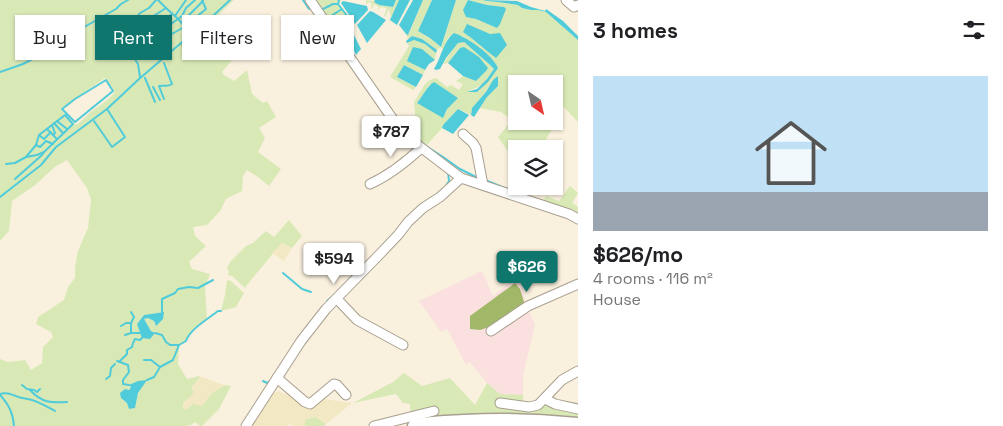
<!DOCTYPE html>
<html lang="en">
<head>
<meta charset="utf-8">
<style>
	:root { --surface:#fff; --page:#f2f2f2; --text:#202124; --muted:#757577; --line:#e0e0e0; --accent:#0f766e }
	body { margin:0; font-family:"Space Grotesk",sans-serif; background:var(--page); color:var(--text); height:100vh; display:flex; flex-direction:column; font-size:19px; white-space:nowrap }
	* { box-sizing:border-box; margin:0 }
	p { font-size:16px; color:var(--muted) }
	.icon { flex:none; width:28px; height:28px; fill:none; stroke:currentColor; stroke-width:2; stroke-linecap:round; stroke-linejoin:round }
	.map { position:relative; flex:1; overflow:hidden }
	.drawer { display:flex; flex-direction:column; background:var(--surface); width:425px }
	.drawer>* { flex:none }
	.banner { position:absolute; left:15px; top:15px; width:475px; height:45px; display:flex; gap:10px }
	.needle { width:32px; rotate:146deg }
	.controls { position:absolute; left:508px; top:75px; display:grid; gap:10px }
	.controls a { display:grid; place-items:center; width:55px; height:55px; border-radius:0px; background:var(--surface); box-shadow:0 1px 4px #0004; font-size:25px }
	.price { position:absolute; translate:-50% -42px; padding:0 11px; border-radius:5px; background:#fff; color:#222; font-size:16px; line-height:32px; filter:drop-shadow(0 1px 2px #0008) }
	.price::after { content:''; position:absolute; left:50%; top:30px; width:15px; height:11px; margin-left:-8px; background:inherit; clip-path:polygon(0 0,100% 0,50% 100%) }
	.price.on { background:var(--accent); color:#fff }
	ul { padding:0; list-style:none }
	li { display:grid; align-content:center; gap:10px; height:265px; padding:0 15px }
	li+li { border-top:1px solid var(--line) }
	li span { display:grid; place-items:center; height:155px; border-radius:0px; color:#555 }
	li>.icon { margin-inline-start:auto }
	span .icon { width:90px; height:90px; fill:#fffc; stroke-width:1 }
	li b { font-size:21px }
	h2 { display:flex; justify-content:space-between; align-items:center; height:60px; padding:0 15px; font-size:21px }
	.tag { padding:0 18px; border-radius:0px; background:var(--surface); box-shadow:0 1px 4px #0004; font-size:18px; line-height:45px }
	.tag.on { background:var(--accent); color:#fff }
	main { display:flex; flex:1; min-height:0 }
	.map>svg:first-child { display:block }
	.commercial { fill:#fbe0e0 }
	.green { fill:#d8e9b6; fill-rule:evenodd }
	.forest { fill:#a0b868 }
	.sand { fill:#f2e8c3 }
	.water { fill:#50cbd9 }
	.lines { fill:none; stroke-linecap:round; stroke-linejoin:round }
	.stream { stroke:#50cbd9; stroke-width:2 }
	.minor-casing { stroke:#a89f8e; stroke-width:11 }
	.highway-casing { stroke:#a89f8e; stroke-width:15 }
	.minor { stroke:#fff; stroke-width:9 }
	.highway { stroke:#fff; stroke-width:12 }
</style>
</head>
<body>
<main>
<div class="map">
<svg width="578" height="426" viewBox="0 0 578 426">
	<rect width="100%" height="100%" fill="#faf0de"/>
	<path class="commercial" d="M482,271L493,296L515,279L523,288L525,305L535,324L523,376V395L500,394L487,383L470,362L466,365L447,329L441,332L419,301Z"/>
	<g class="green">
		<path d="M0,0H234L219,14L222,19L205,26L184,54L214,55L231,58L232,60L222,72L224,75L234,81L247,70L252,94L263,103L267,101L276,117L259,128L265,138L258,152L281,169L269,186L258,177L247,170L243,176L242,191L226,199L220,211L207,225L193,227L195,236L206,246L189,262L192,269L210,274L205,287L207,319L196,327L186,341L179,345L178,364L187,379L199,376V379L192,387L194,394L183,403L186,410L193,403L202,406L211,394L224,385L231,386L219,409L202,426H200L195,422L191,425L186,426H0V359L8,362L25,360L31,370L42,363L43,347L53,337L51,332L36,324L38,317L64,300L68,287L75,278V267L78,251L88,228L91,200L87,188L67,160L56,166L34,186L12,201L9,231L0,241ZM105,78L115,92C109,100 100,105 92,111C86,116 82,121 76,125L60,109ZM163,312L155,325L154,321L148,318L144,319L151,331L137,324L144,315ZM146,380L138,393L135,408L129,409L127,403L121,398L131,387Z"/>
		<path d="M314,0H341L338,4L348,20L337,31Z"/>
		<path d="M366,0L373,1L375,0L374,2L379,5L393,7L396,0H399L390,20L389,19L391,18L389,9L385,17L384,16L387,8L381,7L377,11L379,7L374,4L372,9L371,8L372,3L368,2L366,5Z"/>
		<path d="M423,0H432L418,31L430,38L441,47L456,0H483L486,1L498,2L518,5L522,8L531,10H538L546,12L578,40V122L563,106L557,116L558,118L556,122L558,124C549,131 546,139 542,149H516V163L498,137L512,120L501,112L480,108L487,97L498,86L497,77L493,80L486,92L472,108L471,115L458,109L443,125L442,128L425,147L409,133L416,124L414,102L425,84L430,80L436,78L447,87L451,85L459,90L463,84L456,81L463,76L476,81L460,48L448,63L443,64L458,42H464L489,64L494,69C487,79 482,88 469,90L478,92L498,68L464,37L449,36L443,50L441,47L437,50L422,39L412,36L408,39L406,34H409ZM468,0L487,5L504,7L497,28L476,19L466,17ZM463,32L490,34L484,49L475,40ZM516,84H554V121H516ZM429,85L447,109L446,113L417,103L425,92Z"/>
		<path d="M414,40L425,44L436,53L435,60L423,51L408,61L425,70L423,75L404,65L397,77L416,87L413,90L390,77L409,46L407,43Z"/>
		<path d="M570,186L578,193L572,203L578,207V214L543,201L546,196L559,201Z"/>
		<path d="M289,220L302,236L292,248L282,243C276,249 271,256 266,262C259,271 251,279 245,288L232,276L228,275L229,272L227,268L230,262L246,246L253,243L266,231L274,237Z"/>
		<path d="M227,280L231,281L244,293L236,307L221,311L225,295Z"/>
		<path d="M404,373L422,386L450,378L475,405L487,383L500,394L523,395L524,412L542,404L551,394L556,401L578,403V419L523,413L432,418L411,422L410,404L403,403L396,394L353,403L393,382Z"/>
		<path d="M316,417L326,424L324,426H305V419Z"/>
	</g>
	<g class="forest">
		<path d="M222,19L232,29L228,44L236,54L231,58L214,55L184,54L181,44L205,26Z"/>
		<path d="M515,283L520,289L525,305L486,328L480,330L470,329V316Z"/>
	</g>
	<g class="sand">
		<path d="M282,243L292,248L284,261L272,253Z"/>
		<path d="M199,376L224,385L211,394L202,406L193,404L186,410L183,408V403L193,394L192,387L199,379Z"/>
		<path d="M278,391L282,393L352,403L326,424L316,417L305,419V426H293L290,424L286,426H252L273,394Z"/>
	</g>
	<g class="water">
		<path d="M375,0H396L393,7L379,5L374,2Z"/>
		<path d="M399,0H410L397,25L390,20Z"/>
		<path d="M413,0H423L408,35L406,34L399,25Z"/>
		<path d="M432,0H456L441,47L430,38L418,31Z"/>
		<path d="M468,0L487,5L504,7L506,9L500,24L497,28L476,19L466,17L463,10Z"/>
		<path d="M483,0L517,1L531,7L545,11L546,9L563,21L578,36V40L546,12L538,10H531L522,8L518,5L498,2L486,1Z"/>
		<path d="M343,1L367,6L368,10L355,24L341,3Z"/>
		<path d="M370,11L373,12L386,20L367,43L357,25Z"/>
		<path d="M467,24L490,34L500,33L507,45L496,58C485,50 475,40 463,32Z"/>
		<path d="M353,33L361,49L356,55L347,37Z"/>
		<path d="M454,33C468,38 492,54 498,68L488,82L477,92H467L477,89L487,79L494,69L489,64L464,42L458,43L446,58L440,69L436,70L434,69C441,58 444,40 454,33Z"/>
		<path d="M412,36L422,39L437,50L436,53L425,44L414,40L407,43L406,41Z"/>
		<path d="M413,47L422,49L435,60L429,64L425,70L407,61Z"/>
		<path d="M464,47L479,57L488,68L486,71L476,81L463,76L448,63L460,48Z"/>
		<path d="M404,65L423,75L416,87L397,77Z"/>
		<path d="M498,76V86L487,97L474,117L471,115L472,108L486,92L493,80Z"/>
		<path d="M434,82L458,98L447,109L443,118L417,103C423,96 427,86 434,82Z"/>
		<path d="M458,109L469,115L453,134L442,128L443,125Z"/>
		<path d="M164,312L163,319L156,326L154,321L148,318L144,319L151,331L155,333L150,339L142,338L137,324L144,315Z"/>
		<path d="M147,380L138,393L135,408L129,409L127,403L121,398L120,393L125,389L129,390L131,387L129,385L138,381Z"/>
	</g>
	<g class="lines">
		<g class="stream">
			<path d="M158,0L166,8"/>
			<path d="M303,0L309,9"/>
			<path d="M339,0L338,4L351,21"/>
			<path d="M323,9L333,4H337"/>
			<path d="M175,16L186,0"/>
			<path d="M331,16L342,9"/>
			<path d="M315,17L326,32"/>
			<path d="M182,22L203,1"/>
			<path d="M135,39L152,17L166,8C172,14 181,20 184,27"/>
			<path d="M146,45L155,30L157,24L172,14"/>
			<path d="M152,47L156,35L182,16L186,8L195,0"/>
			<path d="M146,58L152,51L165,38L184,27L206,9L202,0"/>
			<path d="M0,72L23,64L65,42L79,30L116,9L121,4L128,0"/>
			<path d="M140,77L138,64L132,55L128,47L135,36L133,33V22L140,13L149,8L156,0"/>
			<path d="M145,78L155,102"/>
			<path d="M106,80L113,91L75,122L62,109L75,99Z"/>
			<path d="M153,87L160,100"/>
			<path d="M164,99L159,86C164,85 168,87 172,84L164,63"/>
			<path d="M57,121L67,129"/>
			<path d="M94,121L112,147L125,137L107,109"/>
			<path d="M54,123L63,133"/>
			<path d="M52,125L55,133L53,135"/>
			<path d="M47,129L57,139"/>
			<path d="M415,130L416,137L422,143"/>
			<path d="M410,134L414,137"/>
			<path d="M39,135L44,139L51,132"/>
			<path d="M404,140L415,150"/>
			<path d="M36,145L40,147L46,141L53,144"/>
			<path d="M426,146L443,157L460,169L478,178"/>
			<path d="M6,164L15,163L26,157L37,155L44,152"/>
			<path d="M15,179L42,155L44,152L73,124L65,115L39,135L36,145L26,157"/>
			<path d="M485,180L515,192"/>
			<path d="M446,186L449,181L448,172"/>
			<path d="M0,197L41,165L56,147L107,109L139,79L215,14L230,0"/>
			<path d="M283,273L302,289L311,292"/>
			<path d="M327,301L332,297"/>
			<path d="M162,312V299L175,293L178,289L189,287L198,288L213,280"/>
			<path d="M121,326L126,323H131"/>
			<path d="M131,333V323L134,317L131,312"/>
			<path d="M155,333L162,335L166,342L170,345H179L186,341C190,329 208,319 218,311H221"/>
			<path d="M125,335L131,333H140"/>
			<path d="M144,360H151L160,367"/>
			<path d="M117,361L128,365L129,372L123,380V384L129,385"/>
			<path d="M119,362L127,354V350L132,347L133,343L135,339L140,340L142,338"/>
			<path d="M106,379L110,376L111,368L115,364"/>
			<path d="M147,380L154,377L160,367L173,360L179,345"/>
			<path d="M263,381L267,383L271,380"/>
			<path d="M22,385L27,389L34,390L37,392L40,389"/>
			<path d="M30,390C42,403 51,403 67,402"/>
			<path d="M0,394C7,392 9,394 16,396C19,398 24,398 28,399C38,401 46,406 55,411"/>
			<path d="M0,395C9,405 13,413 14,426"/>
		</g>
		<g class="minor-casing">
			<g id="minor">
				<path d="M310,0L401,131L406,136L461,178L569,214L578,219"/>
				<path d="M566,0L574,7L578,5"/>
				<path d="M463,134L473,143L476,148L483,185"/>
				<path d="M370,184C390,175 406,162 421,148"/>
				<path d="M337,299L357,320L403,345"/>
				<path d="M491,331L528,306L578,284"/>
				<path d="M277,378L305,402L310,404L334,384L337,385L346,395"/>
				<path d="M545,399L555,404L578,409"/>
				<path d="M500,403L529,407L538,405L562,380L578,371"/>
				<path d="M246,426L301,341L326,309L377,257L398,235L408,222L423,208L440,197L461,178"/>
				<path d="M374,426L434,411"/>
			</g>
		</g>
		<g class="highway-casing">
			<path id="highway" d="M414,426C430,422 447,422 464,421C502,419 540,420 578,424"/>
		</g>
		<use href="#minor" class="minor"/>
		<use href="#highway" class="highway"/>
	</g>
</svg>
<div class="controls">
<a><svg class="needle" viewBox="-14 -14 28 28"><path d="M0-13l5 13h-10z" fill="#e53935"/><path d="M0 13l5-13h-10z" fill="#757577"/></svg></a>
<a><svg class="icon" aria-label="layers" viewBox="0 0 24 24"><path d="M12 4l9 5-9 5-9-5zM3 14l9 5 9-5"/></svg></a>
</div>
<b class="price" style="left:391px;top:158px">$787</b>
<b class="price" style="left:334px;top:285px">$594</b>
<b class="price on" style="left:527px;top:293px">$626</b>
<div class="banner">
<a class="tag">Buy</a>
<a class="tag on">Rent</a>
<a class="tag">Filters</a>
<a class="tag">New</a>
</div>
</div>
<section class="drawer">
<h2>3 homes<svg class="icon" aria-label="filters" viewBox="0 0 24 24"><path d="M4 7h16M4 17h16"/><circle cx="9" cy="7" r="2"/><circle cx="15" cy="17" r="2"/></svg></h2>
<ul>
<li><span style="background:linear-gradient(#bfe0f5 75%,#9aa5b1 0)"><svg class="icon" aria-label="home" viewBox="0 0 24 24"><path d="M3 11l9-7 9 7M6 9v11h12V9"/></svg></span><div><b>$626/mo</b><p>4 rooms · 116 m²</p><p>House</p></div></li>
</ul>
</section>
</main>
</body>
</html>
